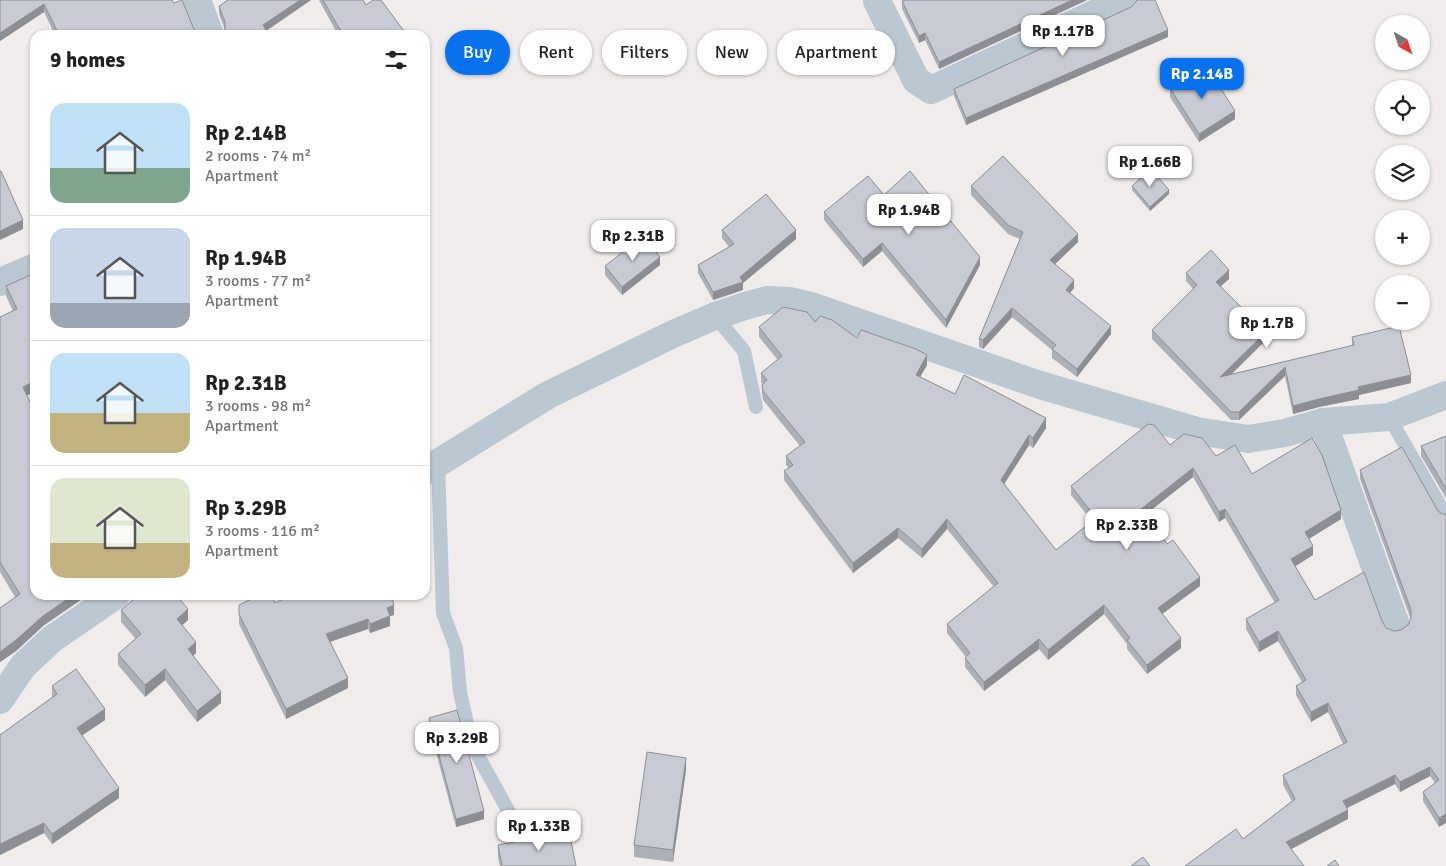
<!DOCTYPE html>
<html lang="en">
<head>
<meta charset="utf-8">
<style>
	:root { --surface:#fff; --page:#f6f6f6; --text:#222; --muted:#767676; --line:#e0e0e0; --accent:#0872ee }
	body { margin:0; font-family:Signika,sans-serif; background:var(--page); color:var(--text); height:100vh; display:flex; flex-direction:column; font-size:19px; white-space:nowrap }
	* { box-sizing:border-box; margin:0 }
	p { font-size:16px; color:var(--muted) }
	.icon { flex:none; width:28px; height:28px; fill:none; stroke:currentColor; stroke-width:2; stroke-linecap:round; stroke-linejoin:round }
	.map { position:relative; flex:1; overflow:hidden }
	.side { position:absolute; left:30px; top:30px; width:400px; height:570px; display:flex; flex-direction:column; background:var(--surface); border-radius:15px; box-shadow:0 1px 4px #0004 }
	.side>* { flex:none }
	.banner { position:absolute; left:445px; top:30px; width:475px; height:45px; display:flex; gap:10px }
	.needle { width:32px; rotate:140deg }
	.tools { position:absolute; left:1375px; top:15px; display:grid; gap:10px }
	.tools a { display:grid; place-items:center; width:55px; height:55px; border-radius:50%; background:var(--surface); box-shadow:0 1px 4px #0004; font-size:25px }
	.price { position:absolute; translate:-50% -42px; padding:0 11px; border-radius:10px; background:#fff; color:#222; font-size:16px; line-height:32px; filter:drop-shadow(0 1px 2px #0008) }
	.price::after { content:''; position:absolute; left:50%; top:30px; width:15px; height:11px; margin-left:-8px; background:inherit; clip-path:polygon(0 0,100% 0,50% 100%) }
	.price.active { background:var(--accent); color:#fff }
	ul { padding:0; list-style:none }
	li { display:flex; align-items:center; gap:15px; height:125px; padding:0 20px }
	li+li { border-top:1px solid var(--line) }
	li span { display:grid; place-items:center; flex:none; width:140px; height:100px; border-radius:15px; color:#555 }
	li>.icon { margin-inline-start:auto }
	span .icon { width:60px; height:60px; fill:#fffc; stroke-width:1 }
	li b { font-size:21px }
	h2 { display:flex; justify-content:space-between; align-items:center; height:60px; padding:0 20px; font-size:21px }
	.chip { padding:0 18px; border-radius:22px; background:var(--surface); box-shadow:0 1px 4px #0004; font-size:18px; line-height:45px }
	.chip.active { background:var(--accent); color:#fff }
	.map>svg:first-child { display:block }
	.lines { fill:none; stroke-linecap:round; stroke-linejoin:round }
	.service { stroke:#bbc8d1; stroke-width:14 }
	.minor { stroke:#bbc8d1; stroke-width:28 }
	.wall { fill:#acafb5 }
	.shaded-wall { fill:#8c8e94 }
	.building { fill:#c8cbd3; stroke:#8c8e94 }
</style>
</head>
<body>
<div class="map">
<svg width="1446" height="866" viewBox="0 0 1446 866">
	<rect width="100%" height="100%" fill="#f0ecec"/>
	<g class="lines">
		<g class="service">
			<path d="M715,316L744,351L756,407"/>
			<path d="M1389,417L1446,516"/>
			<path d="M438,464L443,613L456,648L460,692L472,745L525,841"/>
		</g>
		<g class="minor">
			<path d="M197,0L210,35"/>
			<path d="M878,0L877,1L916,80L931,90L1124,0"/>
			<path d="M0,282L35,267"/>
			<path d="M1323,422L1396,625"/>
			<path d="M425,471L548,395L673,334L715,316L745,306L767,300L789,301L811,306L1040,385L1197,431L1248,439L1285,433L1323,422L1389,417L1446,395"/>
			<path d="M0,700L23,666L52,639L116,595"/>
		</g>
	</g>
	<g class="wall">
		<path d="M0,0L174,3L197,35H55L44,12L0,41Z"/>
		<path d="M228,0H311L266,31L225,30L219,14V6Z"/>
		<path d="M319,0H363L366,5L407,35H338Z"/>
		<path d="M906,0H1087L939,69L925,40L919,43L902,9V1Z"/>
		<path d="M1136,2L1168,37L966,125L954,96V89L1131,7Z"/>
		<path d="M1170,88L1235,119L1199,142L1170,97Z"/>
		<path d="M971,186L1078,242L1055,264L1074,288L1070,293L1111,334L1077,377L1052,358V350L1012,317L983,349L979,347V339L1020,239L1008,234L971,195Z"/>
		<path d="M1132,186L1169,194L1150,211L1132,190Z"/>
		<path d="M884,195L980,265L946,328L882,251L863,267L824,220V212Z"/>
		<path d="M722,230L796,239L743,283V290L713,300L698,273V265L729,247L722,238Z"/>
		<path d="M660,265L622,295L605,275V266Z"/>
		<path d="M35,273L27,396L43,626L16,651L0,662V608L15,597L0,572V317L13,311L6,296V286Z"/>
		<path d="M1186,273L1229,279L1221,286L1266,340L1232,374L1352,346V337L1411,383L1359,395V399L1319,407L1293,414L1285,376L1239,420H1231L1152,339V330L1193,289L1186,281Z"/>
		<path d="M815,322L927,365L920,377L955,394L1046,428L1033,448L1029,445L1004,484L1056,550L1092,521L1071,495V486L1170,445L1216,456L1341,519L1309,539L1313,555L1295,566L1315,600L1382,621L1386,628L1394,631L1401,630L1408,625L1411,620L1360,479V470L1438,511L1442,514L1439,827L1423,801V792L1435,783L1430,776L1400,792L1395,784L1347,808L1348,819L1243,839L1292,801L1283,785V775L1343,744L1328,712L1311,722L1296,695V686L1302,682L1278,641L1259,652L1246,629V619L1275,603L1225,518L1219,522L1193,477L1145,515L1167,544L1200,586L1162,614L1181,648L1147,674L1127,649V644L1104,614L1048,660L1039,649L984,691L965,667V658L966,657L947,633V624L994,587L947,529L922,558L898,538L853,573L784,480V471L789,468L786,465V456L800,446L763,400L762,394V385L763,384L761,382V373L778,360L759,337V327Z"/>
		<path d="M1446,436V498L1421,456V446Z"/>
		<path d="M275,603L394,615L390,616V626L370,633L368,629L330,642L348,688L286,719L239,624V605Z"/>
		<path d="M121,610L188,620L182,625L196,653L193,656L221,703L197,722L165,680L145,697L118,665V654L136,639L121,622Z"/>
		<path d="M52,686L105,720L82,735L119,798L52,844L44,833L0,855V735L52,698Z"/>
		<path d="M429,718L484,819L456,827L429,726Z"/>
		<path d="M686,770L673,862L634,857V845Z"/>
		<path d="M498,845L576,866H500L498,857Z"/>
	</g>
	<g class="shaded-wall">
		<path d="M300,0H311L263,33V25Z"/>
		<path d="M1072,0H1087L939,69V62Z"/>
		<path d="M44,4V12L0,41V33Z"/>
		<path d="M1168,30V37L966,125V118Z"/>
		<path d="M925,33V40L919,43V36Z"/>
		<path d="M1235,111V119L1199,142V134Z"/>
		<path d="M1169,190V194L1150,211V207Z"/>
		<path d="M23,220V229L0,240V231Z"/>
		<path d="M796,230V239L743,283V290L713,300V292L740,277Z"/>
		<path d="M1078,234V242L1050,269V260Z"/>
		<path d="M882,243V251L863,267V259Z"/>
		<path d="M660,257V265L622,295V287Z"/>
		<path d="M980,257V265L946,328V320Z"/>
		<path d="M1229,270V279L1216,290V282Z"/>
		<path d="M1074,280V288L1066,298V290Z"/>
		<path d="M1012,308V317L983,349V340Z"/>
		<path d="M1111,326V334L1077,377V369Z"/>
		<path d="M1266,332V340L1220,385V377Z"/>
		<path d="M927,355V365L916,384V375Z"/>
		<path d="M1285,367V376L1239,420V412Z"/>
		<path d="M1411,375V383L1359,395V399L1319,407L1293,414V406L1358,387Z"/>
		<path d="M35,381V392L23,397V387Z"/>
		<path d="M1046,418V428L1033,448V438Z"/>
		<path d="M1029,435V445L1001,489V480Z"/>
		<path d="M1193,468V477L1141,518V509Z"/>
		<path d="M1225,509V518L1219,522V512Z"/>
		<path d="M1341,510V519L1305,541V532Z"/>
		<path d="M947,519V529L922,558V549Z"/>
		<path d="M898,528V538L853,573V563Z"/>
		<path d="M1313,546V555L1291,569V559Z"/>
		<path d="M1200,577V586L1158,617V608Z"/>
		<path d="M73,595H88L43,626L16,651L0,662V652L43,616Z"/>
		<path d="M394,605V615L390,616V626L370,633V624L387,608Z"/>
		<path d="M1104,605V614L1048,660V650Z"/>
		<path d="M188,609V620L177,630V619Z"/>
		<path d="M368,619V629L326,643V634Z"/>
		<path d="M1278,631V641L1259,652V642Z"/>
		<path d="M1181,638V648L1147,674V665Z"/>
		<path d="M1039,639V649L984,691V682Z"/>
		<path d="M196,642V653L188,660V649Z"/>
		<path d="M165,669V680L145,697V685Z"/>
		<path d="M348,678V688L286,719V709Z"/>
		<path d="M221,692V703L197,722V711Z"/>
		<path d="M1328,703V712L1311,722V712Z"/>
		<path d="M105,709V720L77,739V728Z"/>
		<path d="M686,758V770L673,862V850Z"/>
		<path d="M1430,767V776L1400,792V782Z"/>
		<path d="M1395,775V784L1343,810V801Z"/>
		<path d="M119,788V798L52,844V834Z"/>
		<path d="M1348,810V819L1286,852V842Z"/>
		<path d="M484,811V819L456,827V819Z"/>
		<path d="M1446,814V823L1439,827V818Z"/>
		<path d="M44,823V833L0,855V844Z"/>
	</g>
	<g class="building">
		<path d="M0,0H172L174,3L182,0L195,32L197,35H59L44,4L0,33Z"/>
		<path d="M228,0H300L263,25L269,35H223L225,29V22L219,6Z"/>
		<path d="M323,0H363L366,5L373,0H381L407,35H344L336,23Z"/>
		<path d="M906,0H1072L939,62L925,33L919,36L902,1Z"/>
		<path d="M1137,0H1155L1168,30L966,118L954,89L1131,7L1136,2Z"/>
		<path d="M1206,65L1235,111L1199,134L1170,88Z"/>
		<path d="M1003,156L1078,234L1050,260L1074,280L1066,290L1111,326L1077,369L1052,349L1056,345L1012,308L983,340L979,339L1023,232L1008,225L971,186Z"/>
		<path d="M1151,169L1169,190L1150,207L1132,186Z"/>
		<path d="M0,171H1L23,220L0,231Z"/>
		<path d="M910,171L980,257L946,320L882,243L863,259L824,212L868,176L884,195Z"/>
		<path d="M766,194L796,230L740,277L743,282L713,292L698,265L734,244L722,230Z"/>
		<path d="M643,236L660,257L622,287L605,266Z"/>
		<path d="M1211,250L1229,270L1216,282L1266,332L1220,377L1354,345L1352,337L1399,326L1411,375L1358,387L1359,390L1319,399L1293,406L1285,367L1239,412H1231L1152,330L1197,285L1186,273Z"/>
		<path d="M35,273V381L23,387L35,413V595H73L43,616L16,640L0,652V608L20,594L0,562V317L17,309L6,286Z"/>
		<path d="M783,307L807,312L815,322L820,316L832,320L857,338L861,330L916,349L927,355L916,375L955,394L964,375L1046,418L1033,438L1029,435L1001,480L1056,550L1096,518L1071,486L1148,424L1154,425L1170,445L1184,434L1202,438L1216,456L1235,445L1252,474L1312,438L1322,455L1341,510L1305,532L1313,546L1291,559L1315,600L1364,572L1382,621L1386,628L1394,631L1401,630L1408,625L1411,618V610L1360,470L1402,447L1438,511L1442,514H1446V814L1439,818L1423,792L1439,780L1430,767L1400,782L1395,775L1343,801L1348,810L1286,842L1304,866H1185L1236,829L1243,839L1295,799L1283,775L1347,742L1328,703L1311,712L1296,686L1306,680L1278,631L1259,642L1246,619L1279,600L1225,509L1219,512L1193,468L1141,509L1167,544L1173,540L1200,577L1158,608L1181,638L1147,665L1127,640L1130,638L1104,605L1048,650L1039,639L984,682L965,658L970,653L947,624L998,583L947,519L922,549L898,528L853,563L784,471L793,465L786,456L805,442L763,391L762,385L767,380L761,373L782,356L759,327Z"/>
		<path d="M1446,436V489L1421,446Z"/>
		<path d="M139,595H176L188,609L177,619L196,642L188,649L221,692L197,711L165,669L145,685L118,654L141,634L121,610Z"/>
		<path d="M260,595H271L275,603L291,595H391L394,605L387,608L390,616L370,624L368,619L326,634L348,678L286,709L239,614V605Z"/>
		<path d="M76,669L105,709L77,728L119,788L52,834L44,823L0,844V735L57,694L52,686Z"/>
		<path d="M457,710L484,811L456,819L429,718Z"/>
		<path d="M647,752L686,758L673,850L634,845Z"/>
		<path d="M569,831L576,866H502L498,845Z"/>
		<path d="M1143,857L1150,866H1131Z"/>
		<path d="M1335,860L1339,866H1327Z"/>
	</g>
</svg>
<div class="tools">
<a><svg class="needle" viewBox="-14 -14 28 28"><path d="M0-13l5 13h-10z" fill="#e53935"/><path d="M0 13l5-13h-10z" fill="#767676"/></svg></a>
<a><svg class="icon" aria-label="locate" viewBox="0 0 24 24"><circle cx="12" cy="12" r="6"/><path d="M12 2v4M12 18v4M2 12h4M18 12h4"/></svg></a>
<a><svg class="icon" aria-label="layers" viewBox="0 0 24 24"><path d="M12 4l9 5-9 5-9-5zM3 14l9 5 9-5"/></svg></a>
<a>+</a>
<a>−</a>
</div>
<b class="price" style="left:1063px;top:57px">Rp 1.17B</b>
<b class="price active" style="left:1202px;top:100px">Rp 2.14B</b>
<b class="price" style="left:1150px;top:188px">Rp 1.66B</b>
<b class="price" style="left:909px;top:236px">Rp 1.94B</b>
<b class="price" style="left:633px;top:262px">Rp 2.31B</b>
<b class="price" style="left:1267px;top:349px">Rp 1.7B</b>
<b class="price" style="left:1127px;top:551px">Rp 2.33B</b>
<b class="price" style="left:457px;top:764px">Rp 3.29B</b>
<b class="price" style="left:539px;top:852px">Rp 1.33B</b>
<div class="banner">
<a class="chip active">Buy</a>
<a class="chip">Rent</a>
<a class="chip">Filters</a>
<a class="chip">New</a>
<a class="chip">Apartment</a>
</div>
<section class="side">
<h2>9 homes<svg class="icon" aria-label="filters" viewBox="0 0 24 24"><path d="M4 7h16M4 17h16"/><circle cx="9" cy="7" r="2"/><circle cx="15" cy="17" r="2"/></svg></h2>
<ul>
<li><span style="background:linear-gradient(#bfe0f5 65%,#7fa58c 0)"><svg class="icon" aria-label="home" viewBox="0 0 24 24"><path d="M3 11l9-7 9 7M6 9v11h12V9"/></svg></span><div><b>Rp 2.14B</b><p>2 rooms · 74 m²</p><p>Apartment</p></div></li>
<li><span style="background:linear-gradient(#c9d6e8 75%,#9aa5b1 0)"><svg class="icon" aria-label="home" viewBox="0 0 24 24"><path d="M3 11l9-7 9 7M6 9v11h12V9"/></svg></span><div><b>Rp 1.94B</b><p>3 rooms · 77 m²</p><p>Apartment</p></div></li>
<li><span style="background:linear-gradient(#bfe0f5 60%,#c2b280 0)"><svg class="icon" aria-label="home" viewBox="0 0 24 24"><path d="M3 11l9-7 9 7M6 9v11h12V9"/></svg></span><div><b>Rp 2.31B</b><p>3 rooms · 98 m²</p><p>Apartment</p></div></li>
<li><span style="background:linear-gradient(#dfe7d0 65%,#c2b280 0)"><svg class="icon" aria-label="home" viewBox="0 0 24 24"><path d="M3 11l9-7 9 7M6 9v11h12V9"/></svg></span><div><b>Rp 3.29B</b><p>3 rooms · 116 m²</p><p>Apartment</p></div></li>
</ul>
</section>
</div>
</body>
</html>
